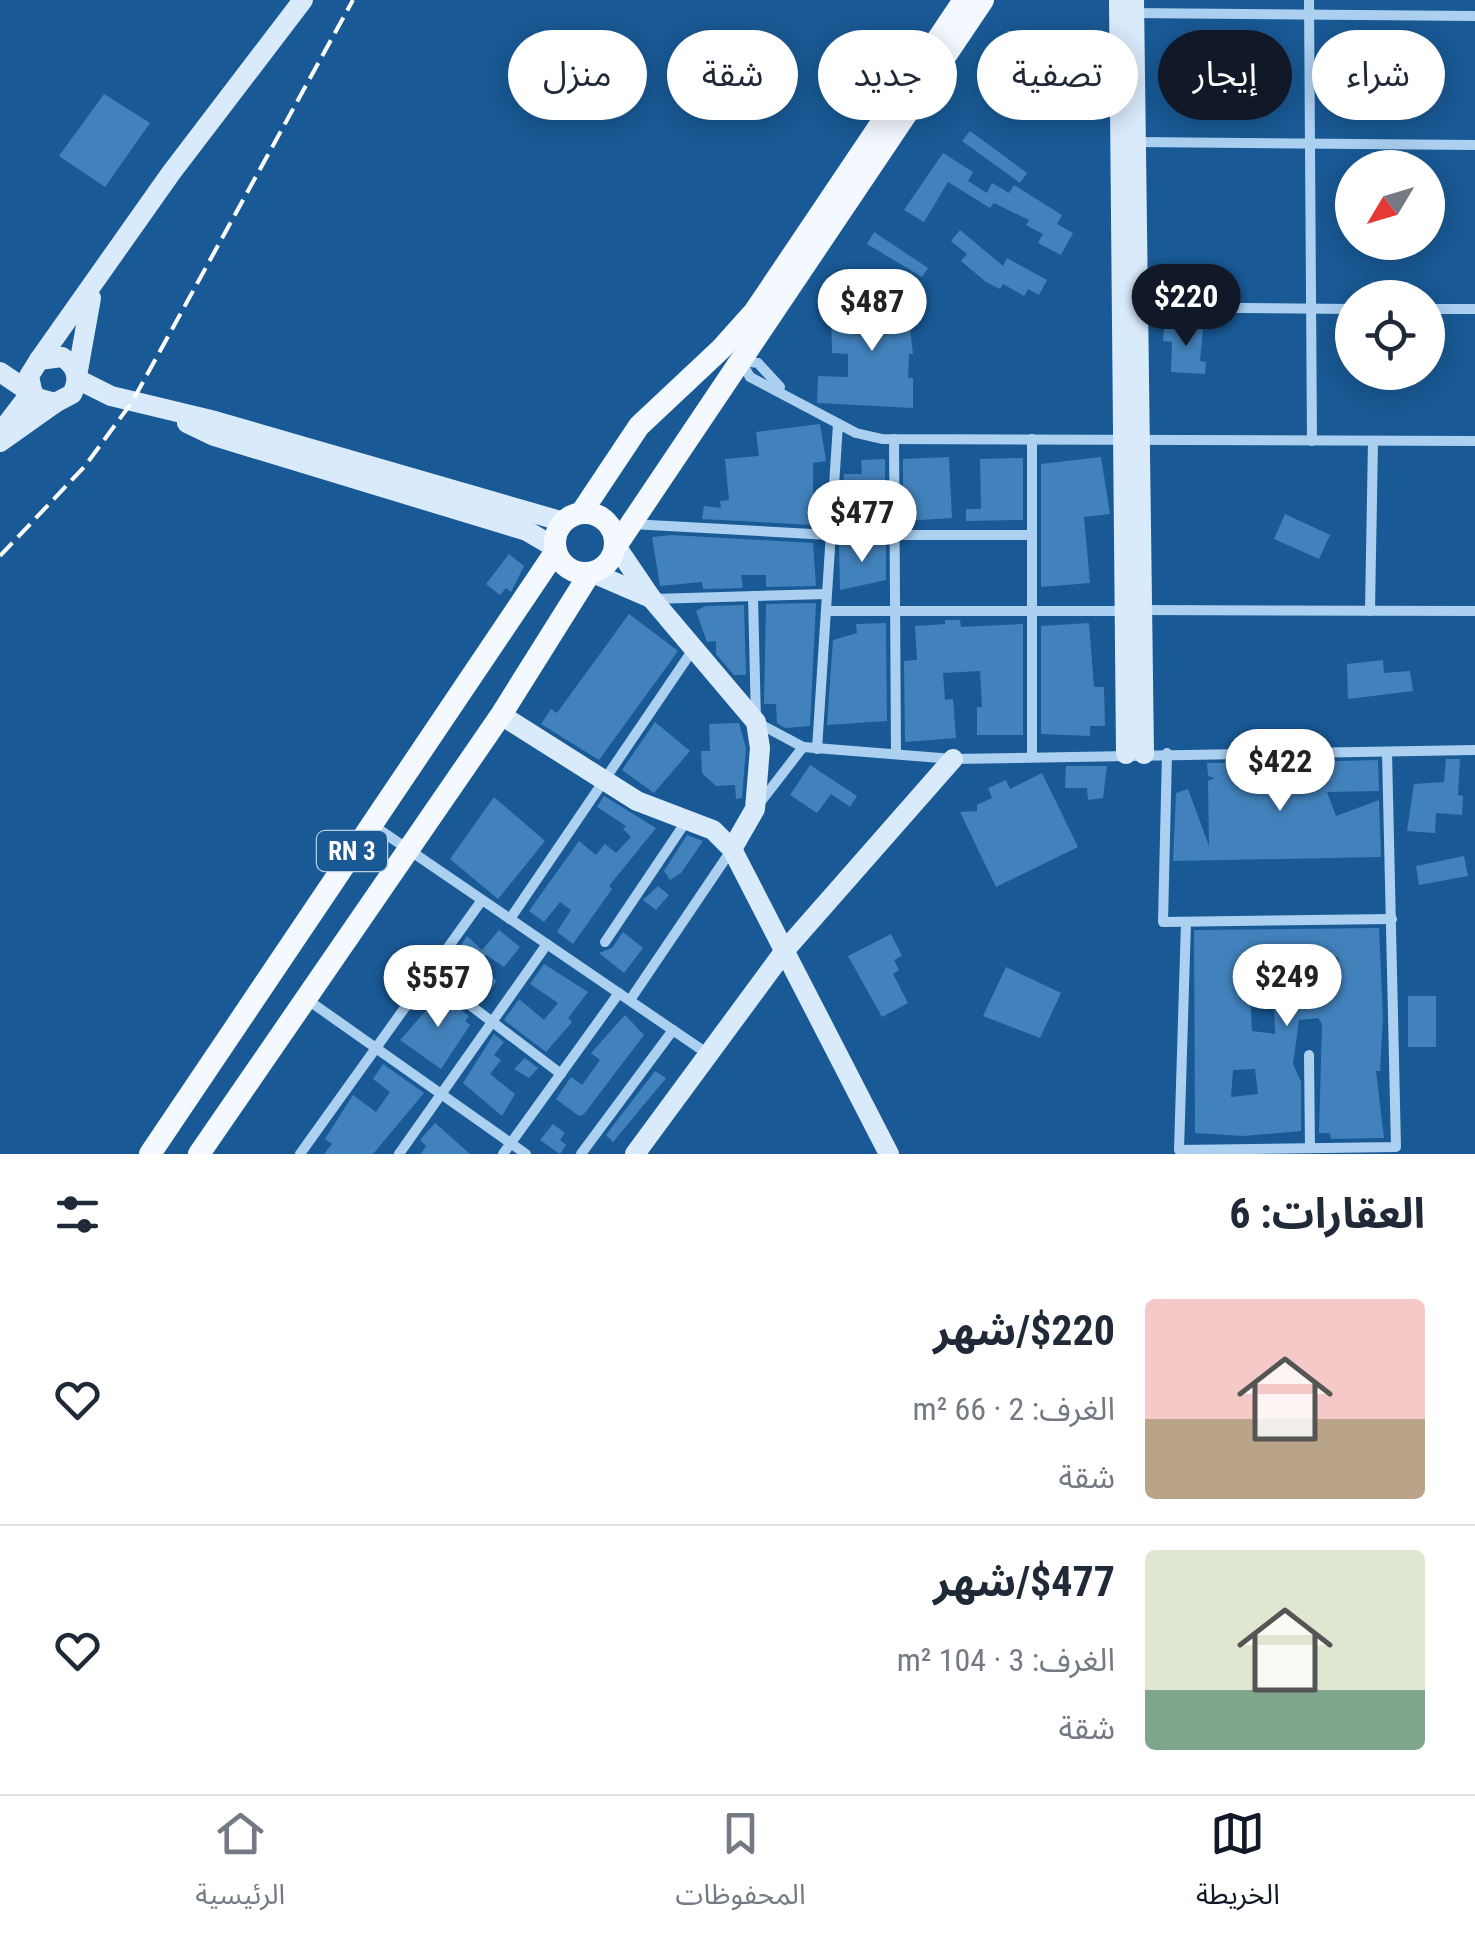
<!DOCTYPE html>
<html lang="ar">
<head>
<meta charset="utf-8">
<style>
	:root { --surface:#fff; --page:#f2f2f3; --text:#1f2937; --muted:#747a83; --line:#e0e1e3; --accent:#111827 }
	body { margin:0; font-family:"Roboto Condensed","Noto Sans Arabic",sans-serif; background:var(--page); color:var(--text); direction:rtl; height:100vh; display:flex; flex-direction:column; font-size:38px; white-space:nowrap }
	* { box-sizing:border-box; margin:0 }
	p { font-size:32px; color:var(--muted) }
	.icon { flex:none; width:55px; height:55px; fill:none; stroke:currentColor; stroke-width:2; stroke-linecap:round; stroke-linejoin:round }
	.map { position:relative; height:1154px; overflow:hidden; direction:ltr }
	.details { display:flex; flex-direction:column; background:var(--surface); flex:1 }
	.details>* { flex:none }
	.hud { position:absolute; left:30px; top:30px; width:1415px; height:90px; direction:rtl; display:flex; gap:20px }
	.needle { width:65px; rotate:232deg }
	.buttons { position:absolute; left:1335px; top:150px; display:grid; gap:20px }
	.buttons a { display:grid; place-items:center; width:110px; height:110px; border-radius:50%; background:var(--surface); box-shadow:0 5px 25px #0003; font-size:50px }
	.price { position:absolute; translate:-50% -85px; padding:0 22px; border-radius:35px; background:#fff; color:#222; font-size:32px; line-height:65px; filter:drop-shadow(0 2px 5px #0008) }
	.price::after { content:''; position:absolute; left:50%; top:60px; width:30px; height:22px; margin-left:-15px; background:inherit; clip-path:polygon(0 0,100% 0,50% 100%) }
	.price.on { background:var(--accent); color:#fff }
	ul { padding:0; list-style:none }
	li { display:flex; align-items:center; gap:30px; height:250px; padding:0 50px }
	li+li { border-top:2px solid var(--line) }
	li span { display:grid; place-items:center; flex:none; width:280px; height:200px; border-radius:10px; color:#555 }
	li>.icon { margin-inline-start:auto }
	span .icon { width:120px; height:120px; fill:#fffc; stroke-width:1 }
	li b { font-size:42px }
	h2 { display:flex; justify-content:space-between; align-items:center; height:120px; padding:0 50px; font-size:42px }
	.pill { padding:0 35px; border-radius:45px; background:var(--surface); box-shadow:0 5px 25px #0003; font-size:35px; line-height:90px }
	.pill.on { background:var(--accent); color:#fff }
	.tabs { display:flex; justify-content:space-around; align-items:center; height:140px; border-top:2px solid var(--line); background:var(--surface); font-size:28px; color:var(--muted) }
	.tabs a { display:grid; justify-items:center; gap:5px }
	.tabs .on { color:var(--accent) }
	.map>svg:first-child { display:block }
	.building { fill:#4282bc; fill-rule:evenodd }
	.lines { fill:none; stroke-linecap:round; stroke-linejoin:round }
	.street { stroke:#abd0f0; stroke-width:10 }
	.secondary { stroke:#d9eafb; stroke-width:20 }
	.primary { stroke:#f4f9ff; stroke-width:22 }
	.rail { stroke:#fff; stroke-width:4; stroke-dasharray:18 8; stroke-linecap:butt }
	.labels { text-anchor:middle; stroke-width:10; stroke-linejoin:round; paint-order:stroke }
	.shield { fill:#195995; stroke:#bacddf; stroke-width:2.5 }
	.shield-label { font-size:25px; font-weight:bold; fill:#fff }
</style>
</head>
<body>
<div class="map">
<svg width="1475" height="1154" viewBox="0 0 1475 1154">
	<rect width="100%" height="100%" fill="#195995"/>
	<g class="building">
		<path d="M104,94L150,123L105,187L59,156Z"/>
		<path d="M970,131L1027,173L1020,183L962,141Z"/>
		<path d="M943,153L973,172L968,181L987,193L992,183L1009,193L1014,185L1062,215L1057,224L1073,233L1061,255L1038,243L1043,234L1026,225L1029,220L994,203L990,208L948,182L924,222L904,210Z"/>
		<path d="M960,230L1003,266L1007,258L1047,280L1039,295L1028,289L1024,296L1003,284L1000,289L986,282L961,261L967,254L951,241Z"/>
		<path d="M874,232L928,268L922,277L867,244Z"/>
		<path d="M906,291L913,354H909L908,378H913V408L817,403L818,376L848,377V354L832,353L831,309L856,314L855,300L864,295Z"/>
		<path d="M1164,326L1203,329L1200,361L1206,362L1205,374L1171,372L1172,342L1163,341Z"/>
		<path d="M820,424L826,461L813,463V525L702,519L704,506L721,508L720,501L729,500L725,459L759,456L756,432Z"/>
		<path d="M949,457L952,518L903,521V459Z"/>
		<path d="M1101,457L1110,514L1084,517L1090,583L1041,587V464Z"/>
		<path d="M1023,458V520L966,521V509H981L980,459Z"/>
		<path d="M885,459V526H840L844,474H862L861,460Z"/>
		<path d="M1285,514L1330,535L1319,559L1274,539Z"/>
		<path d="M672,535L813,543L816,586L766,587V575H741L743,588L703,589L702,582L660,586L652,537Z"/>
		<path d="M839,544H886V580L840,590Z"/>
		<path d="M509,554L524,566L511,592L506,588L500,595L486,584Z"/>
		<path d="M816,603L810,726L785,728L777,723L776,704H764L766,604Z"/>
		<path d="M744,605L746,675H734L716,654V641L707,642L696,611L705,606Z"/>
		<path d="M629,614L678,651L599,760L541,724L551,709L557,713Z"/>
		<path d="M945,620H960L961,627L1023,624V735H977V707H982L980,671L943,673L945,700L953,699L956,738L905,742L904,661L917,660L915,626L945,624Z"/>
		<path d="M886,623L887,721L827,725L833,640L857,633L856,624Z"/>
		<path d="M1089,623L1094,687H1104L1105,726H1090V736L1041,734V626Z"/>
		<path d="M1383,660L1384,673L1410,671L1413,691L1348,699L1347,664Z"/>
		<path d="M655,722L690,751L654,793L622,770Z"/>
		<path d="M739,723L746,748L742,798L736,799L735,785L716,786L702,773L701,751H710L709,724Z"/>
		<path d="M1446,759H1460L1458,795L1463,796L1462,815L1436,813L1435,833L1407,831L1414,784L1444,782Z"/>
		<path d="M1378,760L1379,791L1327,792L1336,816L1379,800L1381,857L1173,861L1176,793L1188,789L1209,846L1208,781L1215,778L1208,776L1207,763L1284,762V776L1307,774L1306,762Z"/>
		<path d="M810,765L857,796L850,807L831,794L817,813L790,795Z"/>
		<path d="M1066,766H1107L1103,798L1088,800L1087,788H1065Z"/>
		<path d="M1042,773L1078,847L996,887L960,812L977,811V805L992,798L988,788L1006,780L1010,789Z"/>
		<path d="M604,796L656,828L609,886L612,889L573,944L557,932L571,910L560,902L544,922L529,911L579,841L596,855L605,844L616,853L631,837L623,829L626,826L597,807Z"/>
		<path d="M494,797L545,841L498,899L450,859Z"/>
		<path d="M687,835L703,841L681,873L670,880L664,871Z"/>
		<path d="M1464,856L1468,876L1419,885L1416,866Z"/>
		<path d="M658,886L669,895L656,910L643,900Z"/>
		<path d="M1379,928L1383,1018L1380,1071H1376L1384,1138L1331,1139L1330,1133H1319L1322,1024L1318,1018L1299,1020L1293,1064L1301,1082V1131L1243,1136L1195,1133L1194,930ZM1338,957L1342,983L1318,985L1316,958ZM1273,974L1275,1034L1252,1031L1249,976ZM1255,1069L1258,1094L1231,1097L1233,1070Z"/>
		<path d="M499,930L520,947L504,967L486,955L478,965L497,981L480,1002L452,981L465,966L453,956L467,936L482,950Z"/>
		<path d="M623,932L643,948L624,973L599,953L612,948Z"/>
		<path d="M891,934L902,956L894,960L899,970L893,974L908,1003L882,1017L848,956Z"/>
		<path d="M544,964L588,992L568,1018L572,1022L546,1052L504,1020L519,999L544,1020L558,1003L530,984Z"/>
		<path d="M1006,967L1061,993L1040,1038L983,1016Z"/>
		<path d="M432,987L469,1016L465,1021L470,1025L441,1069L400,1040L430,1006L433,1000L426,995Z"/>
		<rect x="1408" y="996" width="28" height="51"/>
		<path d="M625,1015L644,1035L584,1114L579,1116L556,1099L571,1077L582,1085L600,1060L591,1053Z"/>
		<path d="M494,1034L504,1042L494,1055L501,1060L490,1074L515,1094L502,1116L463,1083Z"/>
		<path d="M525,1058L538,1068L529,1078L514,1069Z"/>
		<path d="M383,1064L424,1093L373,1154H324L332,1144L325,1139L353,1095L376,1112L390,1092L373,1079Z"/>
		<path d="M655,1071L666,1078L613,1142L606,1135Z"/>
		<path d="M435,1123L470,1154H421L426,1146L420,1140Z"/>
		<path d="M553,1124L565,1133L560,1140L566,1145L560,1154L540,1140Z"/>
	</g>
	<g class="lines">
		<g class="street">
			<path d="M1309,0L1312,441"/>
			<path d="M1131,13L1475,16"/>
			<path d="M1136,142L1475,145"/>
			<path d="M1139,307L1352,309"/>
			<path d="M1428,309H1475"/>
			<path d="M741,361L750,377L856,433L882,439L1475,441"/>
			<path d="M743,361L758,363L780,387"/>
			<path d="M894,439L896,754"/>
			<path d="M631,524L830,535H1030"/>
			<path d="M753,596L756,722L803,747L953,759L1475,750"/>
			<path d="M653,599L827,594"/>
			<path d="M1142,610L1475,611"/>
			<path d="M826,611H1125"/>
			<path d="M1370,611L1373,441"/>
			<path d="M817,749L838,424"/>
			<path d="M1167,753L1163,922L1392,919"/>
			<path d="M1032,757V439"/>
			<path d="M759,804L803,747"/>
			<path d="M371,824L708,1054"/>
			<path d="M510,919L694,648"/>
			<path d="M1186,922L1179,1150L1396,1147L1387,752"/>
			<path d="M605,942L687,820"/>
			<path d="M429,974L561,1074"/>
			<path d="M305,998L526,1154"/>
			<path d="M630,1000L732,849"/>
			<path d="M1309,1055L1310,1148"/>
			<path d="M300,1154L482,900"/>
			<path d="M399,1154L547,944"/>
			<path d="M503,1154L619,993"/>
			<path d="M581,1154L673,1030"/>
		</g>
		<g class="secondary">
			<path d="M1119,0L1126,754"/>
			<path d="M1134,0L1144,754"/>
			<path d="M39,360L171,173L303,0"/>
			<path d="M0,372L40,399L55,403L72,394C80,379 77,366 62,357L39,360L29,376L32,390"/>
			<path d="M77,376L91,298"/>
			<path d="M77,379L111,396L215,421L564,522"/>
			<path d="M187,423L214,436L527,531L556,548"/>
			<path d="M0,433L32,391"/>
			<path d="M0,442L55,403"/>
			<path d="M616,546L652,599L756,722L760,748L755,809L732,849"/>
			<path d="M593,573L651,598"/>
			<path d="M501,715L637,801L713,830L732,849L889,1154"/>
			<path d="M635,1154L786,949L953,759"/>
		</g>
		<g class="primary">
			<circle cx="585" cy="543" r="30"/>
			<path d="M581,513L639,426L721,349L755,311L964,0"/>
			<path d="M616,546L983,0"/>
			<path d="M150,1154L556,551"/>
			<path d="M199,1154L501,715L590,573"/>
		</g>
		<path class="rail" d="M0,556L85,466L132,402L353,0"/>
	</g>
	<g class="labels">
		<rect class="shield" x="317" y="831" width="70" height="40" rx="8"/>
		<g class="shield-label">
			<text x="352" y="860">RN 3</text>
		</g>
	</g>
</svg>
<div class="buttons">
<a><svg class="needle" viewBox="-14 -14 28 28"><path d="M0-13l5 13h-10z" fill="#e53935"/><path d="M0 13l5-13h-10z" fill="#747a83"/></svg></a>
<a><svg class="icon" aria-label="locate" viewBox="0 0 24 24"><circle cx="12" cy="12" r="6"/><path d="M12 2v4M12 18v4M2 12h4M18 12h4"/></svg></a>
</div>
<b class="price on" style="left:1186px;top:349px">$220</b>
<b class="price" style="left:872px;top:354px">$487</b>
<b class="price" style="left:862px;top:565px">$477</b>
<b class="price" style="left:1280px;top:814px">$422</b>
<b class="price" style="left:1287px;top:1029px">$249</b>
<b class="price" style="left:438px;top:1030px">$557</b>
<div class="hud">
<a class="pill">شراء</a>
<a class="pill on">إيجار</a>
<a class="pill">تصفية</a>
<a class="pill">جديد</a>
<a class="pill">شقة</a>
<a class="pill">منزل</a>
</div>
</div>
<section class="details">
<h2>العقارات: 6<svg class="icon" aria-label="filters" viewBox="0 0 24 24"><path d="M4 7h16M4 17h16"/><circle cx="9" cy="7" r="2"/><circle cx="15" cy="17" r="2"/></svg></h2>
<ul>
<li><span style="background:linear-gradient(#f6c9c9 60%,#b9a48a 0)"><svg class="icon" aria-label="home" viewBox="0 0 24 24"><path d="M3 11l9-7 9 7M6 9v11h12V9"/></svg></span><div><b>$220/شهر</b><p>الغرف: 2 · 66 m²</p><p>شقة</p></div><svg class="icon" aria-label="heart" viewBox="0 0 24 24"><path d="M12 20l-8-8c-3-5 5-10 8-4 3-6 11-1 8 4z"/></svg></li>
<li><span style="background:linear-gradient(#dfe7d0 70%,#7fa58c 0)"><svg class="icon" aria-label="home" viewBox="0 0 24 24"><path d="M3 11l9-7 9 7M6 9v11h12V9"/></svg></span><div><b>$477/شهر</b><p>الغرف: 3 · 104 m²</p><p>شقة</p></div><svg class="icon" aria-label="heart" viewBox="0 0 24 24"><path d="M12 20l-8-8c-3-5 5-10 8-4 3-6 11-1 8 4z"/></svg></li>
</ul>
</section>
<nav class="tabs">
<a class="on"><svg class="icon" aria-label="map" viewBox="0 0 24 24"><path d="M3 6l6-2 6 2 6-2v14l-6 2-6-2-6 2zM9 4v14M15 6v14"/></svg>الخريطة</a>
<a><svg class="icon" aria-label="saved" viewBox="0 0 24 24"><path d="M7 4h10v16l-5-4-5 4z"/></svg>المحفوظات</a>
<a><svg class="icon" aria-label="home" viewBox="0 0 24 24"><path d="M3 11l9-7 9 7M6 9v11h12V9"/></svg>الرئيسية</a>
</nav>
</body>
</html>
